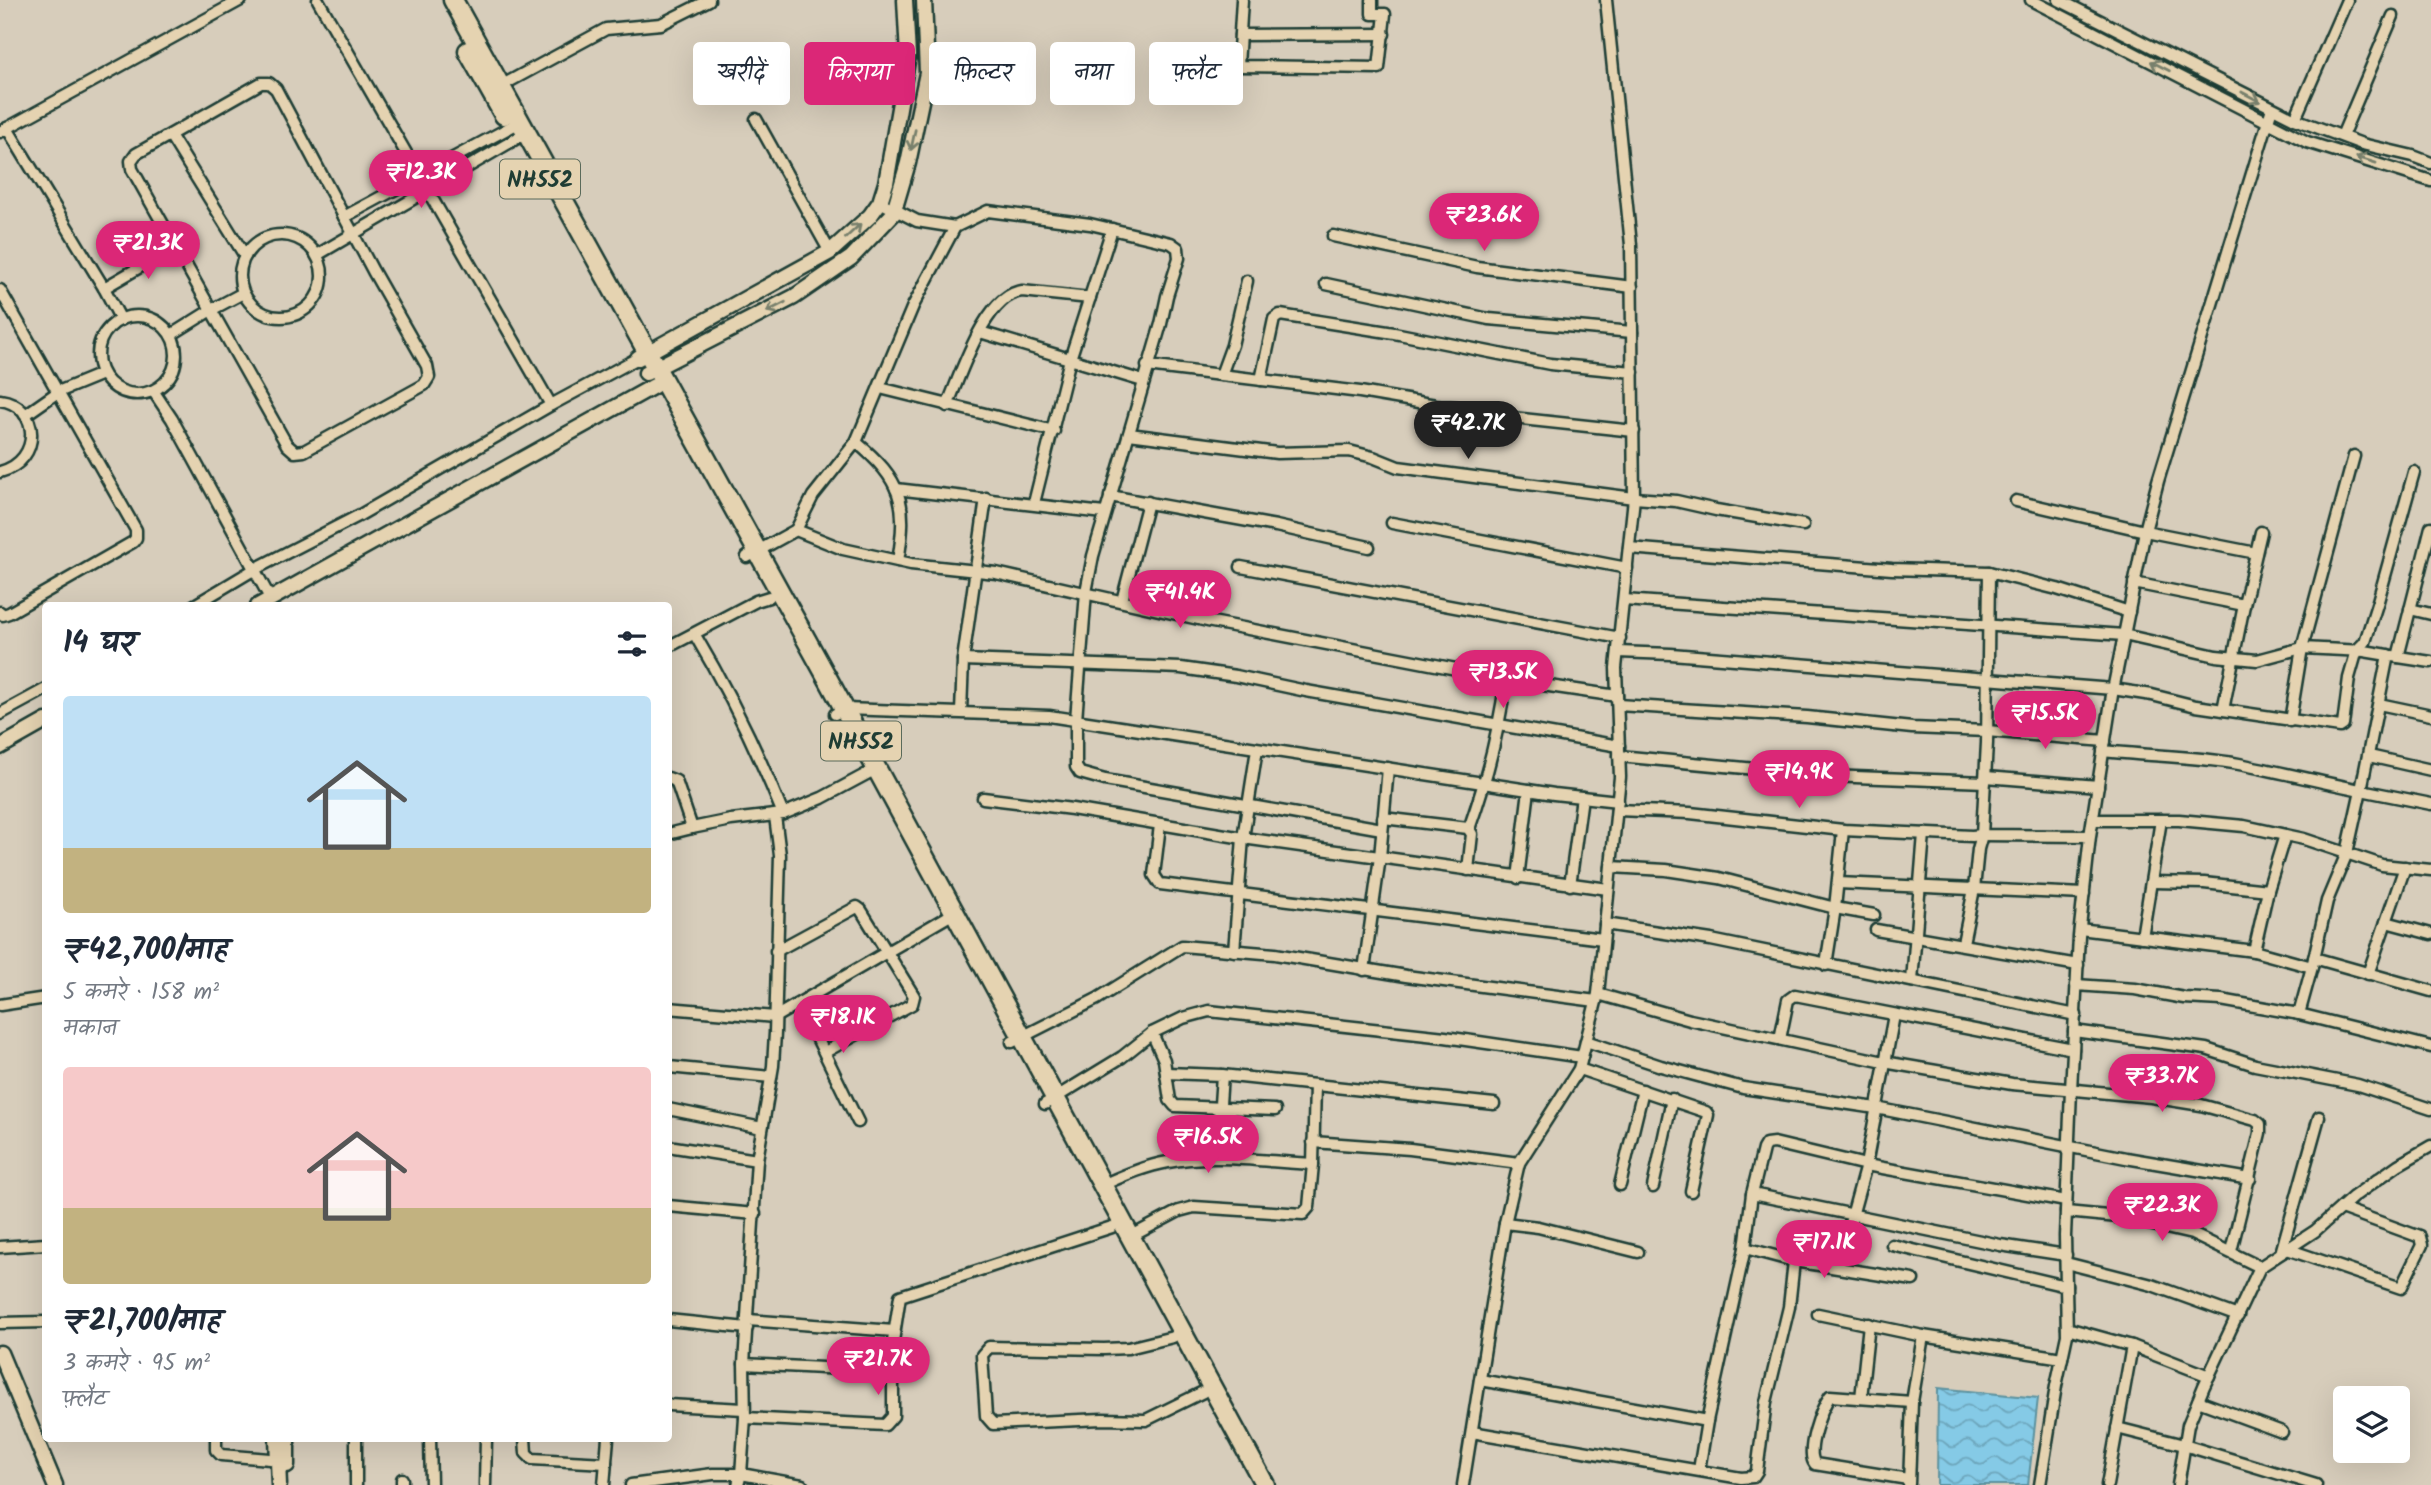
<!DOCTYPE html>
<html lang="hi">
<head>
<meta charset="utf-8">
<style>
	:root { --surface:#fff; --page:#f2f2f3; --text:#1f2937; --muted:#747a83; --accent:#db2777 }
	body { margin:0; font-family:Kalam,"Playpen Sans Deva",sans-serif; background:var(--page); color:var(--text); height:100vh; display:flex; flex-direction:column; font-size:26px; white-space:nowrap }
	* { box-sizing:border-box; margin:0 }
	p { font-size:23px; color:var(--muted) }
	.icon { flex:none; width:38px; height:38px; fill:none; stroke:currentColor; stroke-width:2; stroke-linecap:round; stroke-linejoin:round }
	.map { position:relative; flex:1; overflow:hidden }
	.sheet { position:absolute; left:42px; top:602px; width:630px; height:840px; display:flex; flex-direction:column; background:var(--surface); border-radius:7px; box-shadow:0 7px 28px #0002 }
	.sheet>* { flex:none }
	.banner { position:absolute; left:693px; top:42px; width:665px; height:63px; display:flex; gap:14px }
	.controls { position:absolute; left:2333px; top:1386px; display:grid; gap:14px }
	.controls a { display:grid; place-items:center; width:77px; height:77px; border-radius:7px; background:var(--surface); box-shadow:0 7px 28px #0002; font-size:35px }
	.price { position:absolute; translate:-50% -60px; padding:0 16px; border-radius:24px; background:var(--accent); color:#fff; font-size:23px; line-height:46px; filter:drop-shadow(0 2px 4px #0008) }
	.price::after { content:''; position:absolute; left:50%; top:42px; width:21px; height:16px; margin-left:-10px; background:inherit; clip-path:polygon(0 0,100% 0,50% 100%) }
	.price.active { background:#222; color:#fff }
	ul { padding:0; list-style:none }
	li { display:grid; align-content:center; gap:14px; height:371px; padding:0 21px }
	li span { display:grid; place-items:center; height:217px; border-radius:7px; color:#555 }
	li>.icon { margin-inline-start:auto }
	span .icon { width:126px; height:126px; fill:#fffc; stroke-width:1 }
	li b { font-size:30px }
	h2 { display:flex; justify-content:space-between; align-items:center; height:84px; padding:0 21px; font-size:30px }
	.pill { padding:0 24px; border-radius:7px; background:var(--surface); box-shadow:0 7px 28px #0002; font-size:24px; line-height:63px }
	.pill.active { background:var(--accent); color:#fff }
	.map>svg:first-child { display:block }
	.water { fill:url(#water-waves); stroke:#5c929f; stroke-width:2 }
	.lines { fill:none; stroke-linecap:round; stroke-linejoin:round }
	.street-casing { stroke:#1f3d34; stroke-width:15 }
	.secondary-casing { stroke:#1f3d34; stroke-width:19 }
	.highway-casing { stroke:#1f3d34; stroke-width:23 }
	.street { stroke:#e5d3b1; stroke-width:10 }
	.secondary { stroke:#e5d3b1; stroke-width:14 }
	.highway { stroke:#e5d3b1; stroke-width:18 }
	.oneway { stroke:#78806c }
	.labels { text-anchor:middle; stroke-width:5; stroke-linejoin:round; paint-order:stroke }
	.shield { fill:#e5d3b1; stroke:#5a6a5a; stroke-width:2 }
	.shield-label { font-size:23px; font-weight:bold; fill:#1f3d34 }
</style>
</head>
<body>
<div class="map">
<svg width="2431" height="1485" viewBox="0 0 2431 1485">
	<defs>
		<pattern id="water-waves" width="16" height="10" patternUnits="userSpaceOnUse" patternTransform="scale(1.75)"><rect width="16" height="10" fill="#85cae6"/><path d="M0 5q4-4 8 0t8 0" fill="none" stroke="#6ca5bb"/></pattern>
	</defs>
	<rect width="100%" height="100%" fill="#d7cdbb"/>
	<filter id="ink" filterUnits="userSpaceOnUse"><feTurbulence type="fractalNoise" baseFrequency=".0143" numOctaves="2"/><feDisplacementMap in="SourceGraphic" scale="14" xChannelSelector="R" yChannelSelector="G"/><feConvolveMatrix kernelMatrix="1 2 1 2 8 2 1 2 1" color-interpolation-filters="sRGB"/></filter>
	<g filter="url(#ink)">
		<path class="water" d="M1938,1388L2038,1398L2028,1485H1937Z"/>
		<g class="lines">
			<g class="street-casing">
				<g id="street">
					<path d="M318,0L551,405"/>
					<path d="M1242,0L1238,66L1379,68L1385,14H1372V0"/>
					<path d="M2031,0L2307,142L2431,181"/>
					<path d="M2059,0L2295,119L2362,144L2413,156L2431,163"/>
					<path d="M1240,35L1384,34"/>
					<path d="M261,83H269L276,89L373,271L427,366L429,377L424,385L304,451L295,452L287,445L132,169L131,161L136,154Z"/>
					<path d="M499,87L606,29L661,24L709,0"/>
					<path d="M756,119L830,252"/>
					<path d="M2295,119L2347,0"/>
					<path d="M7,128L104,288L121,320"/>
					<path d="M0,132L241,0"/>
					<path d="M170,135L245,256"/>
					<path d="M2342,136L2393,16"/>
					<path d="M344,217L520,122"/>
					<path d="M955,227L988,211L1090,224L1171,243L1178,248L1179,258L1167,296L1161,324L1093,556L1086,592L1076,720V767L1080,773L1105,780L1382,829"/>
					<circle cx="281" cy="276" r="41"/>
					<path d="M1333,236L1477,267L1632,287"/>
					<path d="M317,255L526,133"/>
					<path d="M1326,284L1489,319L1632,332"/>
					<path d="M104,288L176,246"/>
					<path d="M0,290L136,530V538L133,542L9,613L3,615L0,612"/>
					<circle cx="137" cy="355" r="39"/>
					<path d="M980,332L1143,381"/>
					<path d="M171,335L211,310L243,293"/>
					<path d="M1147,366L1360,392L1436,405L1473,409L1503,417L1634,431"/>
					<path d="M1221,375L1232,345L1247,281"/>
					<path d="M1261,380L1274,319L1280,315L1394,333L1550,364L1633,372"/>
					<path d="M880,388L1054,431"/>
					<path d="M154,392L172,419L270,598"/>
					<path d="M0,400C40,405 43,461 0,472"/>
					<path d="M947,406C961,374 985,295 1022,291L1090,298"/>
					<path d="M25,415L58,392L102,374"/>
					<path d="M1129,434L1277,453L1349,451L1373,457L1398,467L1634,498L1676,501L1716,510L1803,525"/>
					<path d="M856,442L913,306L955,227L917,221L880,202"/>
					<path d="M896,489L1104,513"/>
					<path d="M1110,496L1276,526L1369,547"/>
					<path d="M2016,501L2145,531L2256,553"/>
					<path d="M1034,503L1070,359L1112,229"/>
					<path d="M1392,523L1627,568"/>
					<path d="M796,530L813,496L856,442C902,480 908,503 898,561"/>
					<path d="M1629,548L1892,569L1989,572L2057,589L2129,612"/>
					<path d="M747,557L796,530L843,549L911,564L996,573L1212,622L1529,683L1617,696"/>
					<path d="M1241,567L1620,638"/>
					<path d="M1989,572L1987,743L1982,835L2090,836"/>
					<path d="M2134,583L2244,605L2261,532"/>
					<path d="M1624,600L2124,635L2216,656L2257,660L2302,648L2364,651L2388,655L2361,790C2321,782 2280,772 2239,764C2194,756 2148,756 2103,751"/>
					<path d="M1122,601L1148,502"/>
					<path d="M193,606L255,569L360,515L551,405L638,358"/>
					<path d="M2410,609L2431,614"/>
					<path d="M695,635C729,692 758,752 783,814"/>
					<path d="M668,647L756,601L769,597"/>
					<path d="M1618,652L1671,654L2113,689L2152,695L2196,706L2340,727L2343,725L2349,678L2357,650L2365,642L2378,601L2414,472"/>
					<path d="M2392,656L2431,662"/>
					<path d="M2398,657L2431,527"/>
					<path d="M963,660L1181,668L1236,676L1306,691L1619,746"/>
					<path d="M2379,704L2431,715"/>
					<path d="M1618,705L1807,717L1912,728L1987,731L2105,741"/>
					<path d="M2223,710L2244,605"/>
					<path d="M961,712L963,660L986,498"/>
					<path d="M0,714L46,689"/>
					<path d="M835,714L844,709L1049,716L1554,794L1618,801"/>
					<path d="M2290,721L2302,648L2354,456"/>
					<path d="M1619,756L1829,776L1985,782"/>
					<path d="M2369,756L2431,770"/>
					<path d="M1986,777L2098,786"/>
					<path d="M668,778L676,781L692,828L668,834"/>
					<path d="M983,798L1072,809L1243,838L1608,889"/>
					<path d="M1617,810L1690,813L1843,830L1972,836L1982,835L1978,849L1974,889L1963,943"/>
					<path d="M1383,818L1468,828L1472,834L1468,870"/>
					<path d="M2093,820H2179L2244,826L2304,839L2382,865L2431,870"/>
					<path d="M1160,825L1154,875L1160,884L1603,939"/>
					<path d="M692,828L731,820L783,814L822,798L876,769"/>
					<path d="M1470,831V826C1487,778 1499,730 1506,679"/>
					<path d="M1611,867L1666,870L1719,878L1835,908L1874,915"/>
					<path d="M1518,878L1529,790"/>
					<path d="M2152,882L2204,883L2268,890"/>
					<path d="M1838,883L2084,894"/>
					<path d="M1570,885L1582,797"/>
					<path d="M2386,922L2431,934"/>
					<path d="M1605,924L1711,940L2076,1015"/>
					<path d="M2080,929L2254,951L2268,890L2285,835"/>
					<path d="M1876,930L2078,965"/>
					<path d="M2142,937L2161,820"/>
					<path d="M776,951L857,907L861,910L914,996L912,1004L825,1052"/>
					<path d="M1234,951L1243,838L1257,749"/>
					<path d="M2254,951L2312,967L2327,901L2347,853L2361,790L2431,804"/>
					<path d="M2314,958L2431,991"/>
					<path d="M1826,965L1835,908L1843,830"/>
					<path d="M1364,970L1380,857L1388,768"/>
					<path d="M2368,974L2405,867"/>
					<path d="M1912,981L1924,834"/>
					<path d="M2076,985L2135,989L2184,998L2221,1000L2299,1014L2312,967"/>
					<path d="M1598,994L1690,1020L1884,1062L2012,1084L2151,1097L2201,1105L2255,1120L2260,1124V1133L2231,1251"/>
					<path d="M800,1003L858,1122"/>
					<path d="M0,1005L46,998"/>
					<path d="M668,1008L775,1017L954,913"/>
					<path d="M2299,1014L2431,1047"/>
					<path d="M2074,1031L2206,1049L2255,1065L2358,1085L2431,1109"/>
					<path d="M1152,1033L1164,1060L1170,1100L1175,1106L1275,1110"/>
					<path d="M1780,1039L1788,1000L1795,995L2073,1049"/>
					<path d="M1586,1041L1661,1066L1743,1088L1876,1108L2126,1158L2250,1179"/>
					<path d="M1012,1042L1097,999L1182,946L1275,954L1406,976L1596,1001"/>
					<path d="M669,1067L771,1077"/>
					<path d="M1579,1069L1706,1112L1708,1115L1691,1191"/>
					<path d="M1166,1073L1222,1075L1218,1133"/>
					<path d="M1222,1075L1494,1104"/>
					<path d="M1045,1104L1122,1057L1152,1033L1183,1018L1209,1011L1445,1037L1582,1057"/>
					<path d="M668,1109L762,1128"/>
					<path d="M1313,1142L1410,1149L1519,1163"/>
					<path d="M668,1146L757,1160"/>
					<path d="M1102,1185C1123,1176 1145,1166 1168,1162C1214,1153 1266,1162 1313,1164"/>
					<path d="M1620,1185L1643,1090"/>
					<path d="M1653,1187L1672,1099"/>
					<path d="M1752,1194L2000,1245L2066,1255"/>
					<path d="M668,1206L755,1214"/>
					<path d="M2066,1212L2118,1217L2192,1234L2260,1267"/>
					<path d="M1505,1223L1538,1227L1638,1252"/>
					<path d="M1130,1237L1179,1211L1194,1207L1303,1214L1309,1207L1313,1164L1315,1085"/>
					<path d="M1892,1245L2066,1286"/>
					<path d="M0,1247L46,1244"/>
					<path d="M1745,1248L1794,1261L1913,1280"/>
					<path d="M2287,1249L2401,1288L2422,1245L2420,1237L2341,1208"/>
					<path d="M2281,1253L2319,1117"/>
					<path d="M2066,1263L2152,1285L2238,1316"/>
					<path d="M1838,1267L1866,1165L1894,1015"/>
					<path d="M1818,1314L1923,1336L2062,1358"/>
					<path d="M668,1320L747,1328"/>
					<path d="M748,1320L894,1331"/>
					<path d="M0,1323L46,1322"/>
					<path d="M2067,1328L2132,1346L2107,1485"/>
					<path d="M1173,1337L1128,1348L1104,1349L989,1347L982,1355L986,1416L993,1424L1102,1419L1146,1420L1203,1392"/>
					<path d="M2132,1346L2209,1376"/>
					<path d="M744,1364L882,1371L893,1378V1416L885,1425L745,1418"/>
					<path d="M888,1374L900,1296L1112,1227"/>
					<path d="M1480,1380L1707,1421"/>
					<path d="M1861,1398L1869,1324"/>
					<path d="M2198,1401L2282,1432"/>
					<path d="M668,1405L744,1409"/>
					<path d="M2117,1428L2184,1445L2316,1485"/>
					<path d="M1472,1432L1741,1478L1753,1477L1757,1471L1766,1402L1789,1307L1794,1261"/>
					<path d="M216,1438V1450L221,1455L282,1460"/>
					<path d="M430,1438L431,1485"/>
					<path d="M525,1438L526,1453L532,1459L606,1463"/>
					<path d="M1699,1470L1707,1421L1745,1248L1752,1194L1763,1149L1766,1144L1774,1143L1866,1165L2066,1201"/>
					<path d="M402,1479V1485"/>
					<path d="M1908,1479L1815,1464C1805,1451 1821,1409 1830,1396L1912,1402"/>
					<path d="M1909,1484L1912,1402L1923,1336"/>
					<path d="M356,1485V1438"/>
					<path d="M485,1485L486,1438"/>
					<path d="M604,1485L608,1438"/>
					<path d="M631,1485L713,1474H741L802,1485"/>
					<path d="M738,1485L741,1474L745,1418L744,1364L757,1160L773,1066L775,1033L780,855L775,816"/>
					<path d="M1463,1485L1505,1223L1519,1163L1579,1069L1598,994L1620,777L1616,668L1634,498L1631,245L1606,0"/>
					<path d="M2040,1485L2056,1386L2067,1335L2065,1236L2071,1090L2079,936L2090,836L2112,695L2145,531L2158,481L2272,108"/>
					<path d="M2178,1485L2188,1425L2204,1386L2260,1267L2315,1231L2353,1197L2398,1165L2431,1146"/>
				</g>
			</g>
			<g class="secondary-casing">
				<g id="secondary">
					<path d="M638,358L830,252L870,216L880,202L886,183L908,56L905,0"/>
					<path d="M646,373L794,297L851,258L893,214L908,163L927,73L924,0"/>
					<path d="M258,606L654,386"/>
					<path d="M0,747L46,721"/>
					<path d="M0,1353L55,1485"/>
					<path d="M277,1438L279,1485"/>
					<path d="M287,1438V1465"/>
				</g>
			</g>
			<g class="highway-casing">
				<g id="highway">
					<path d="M453,0L828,679L1265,1485"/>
					<path d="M468,51L504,115"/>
				</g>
			</g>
			<use href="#street" class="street"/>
			<use href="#secondary" class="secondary"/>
			<use href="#highway" class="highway"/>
		</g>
		<defs><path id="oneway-shaft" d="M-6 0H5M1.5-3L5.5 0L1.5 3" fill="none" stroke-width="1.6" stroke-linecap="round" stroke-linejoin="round" transform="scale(1.75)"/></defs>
		<g class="oneway">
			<use href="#oneway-shaft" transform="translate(2160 66) rotate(-153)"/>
			<use href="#oneway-shaft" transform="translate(2251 97) rotate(28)"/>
			<use href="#oneway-shaft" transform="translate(913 140) rotate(102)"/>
			<use href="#oneway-shaft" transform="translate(2366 160) rotate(-163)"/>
			<use href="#oneway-shaft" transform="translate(853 231) rotate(-43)"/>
			<use href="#oneway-shaft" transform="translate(776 307) rotate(153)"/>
		</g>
	</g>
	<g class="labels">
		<g class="shield">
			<rect x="500" y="159.5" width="80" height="39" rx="5"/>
			<rect x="821" y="721.5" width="80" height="39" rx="5"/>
		</g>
		<g class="shield-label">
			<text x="540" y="187">NH552</text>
			<text x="861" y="749">NH552</text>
		</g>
	</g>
</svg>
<div class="controls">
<a><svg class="icon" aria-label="layers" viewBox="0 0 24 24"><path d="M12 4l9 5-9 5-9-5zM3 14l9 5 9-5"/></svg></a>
</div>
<b class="price" style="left:421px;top:210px">₹12.3K</b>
<b class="price" style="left:1484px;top:253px">₹23.6K</b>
<b class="price" style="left:148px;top:281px">₹21.3K</b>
<b class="price active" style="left:1468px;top:461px">₹42.7K</b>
<b class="price" style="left:1180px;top:630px">₹41.4K</b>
<b class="price" style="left:1503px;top:710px">₹13.5K</b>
<b class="price" style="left:2045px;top:751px">₹15.5K</b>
<b class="price" style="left:1799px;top:810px">₹14.9K</b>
<b class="price" style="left:843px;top:1055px">₹18.1K</b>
<b class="price" style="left:2162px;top:1114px">₹33.7K</b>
<b class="price" style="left:1208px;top:1175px">₹16.5K</b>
<b class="price" style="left:2162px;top:1243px">₹22.3K</b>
<b class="price" style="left:1824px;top:1280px">₹17.1K</b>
<b class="price" style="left:878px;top:1397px">₹21.7K</b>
<div class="banner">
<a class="pill">खरीदें</a>
<a class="pill active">किराया</a>
<a class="pill">फ़िल्टर</a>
<a class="pill">नया</a>
<a class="pill">फ़्लैट</a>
</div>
<section class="sheet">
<h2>14 घर<svg class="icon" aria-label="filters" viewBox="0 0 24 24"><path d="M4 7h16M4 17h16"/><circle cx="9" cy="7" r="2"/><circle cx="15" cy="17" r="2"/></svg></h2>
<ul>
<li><span style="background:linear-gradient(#bfe0f5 70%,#c2b280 0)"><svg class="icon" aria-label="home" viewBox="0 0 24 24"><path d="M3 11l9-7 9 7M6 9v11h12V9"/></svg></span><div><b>₹42,700/माह</b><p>5 कमरे · 158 m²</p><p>मकान</p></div></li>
<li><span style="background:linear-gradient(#f6c9c9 65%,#c2b280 0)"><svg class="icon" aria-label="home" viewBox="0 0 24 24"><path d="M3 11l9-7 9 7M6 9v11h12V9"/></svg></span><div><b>₹21,700/माह</b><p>3 कमरे · 95 m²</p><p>फ़्लैट</p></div></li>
</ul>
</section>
</div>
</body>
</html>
